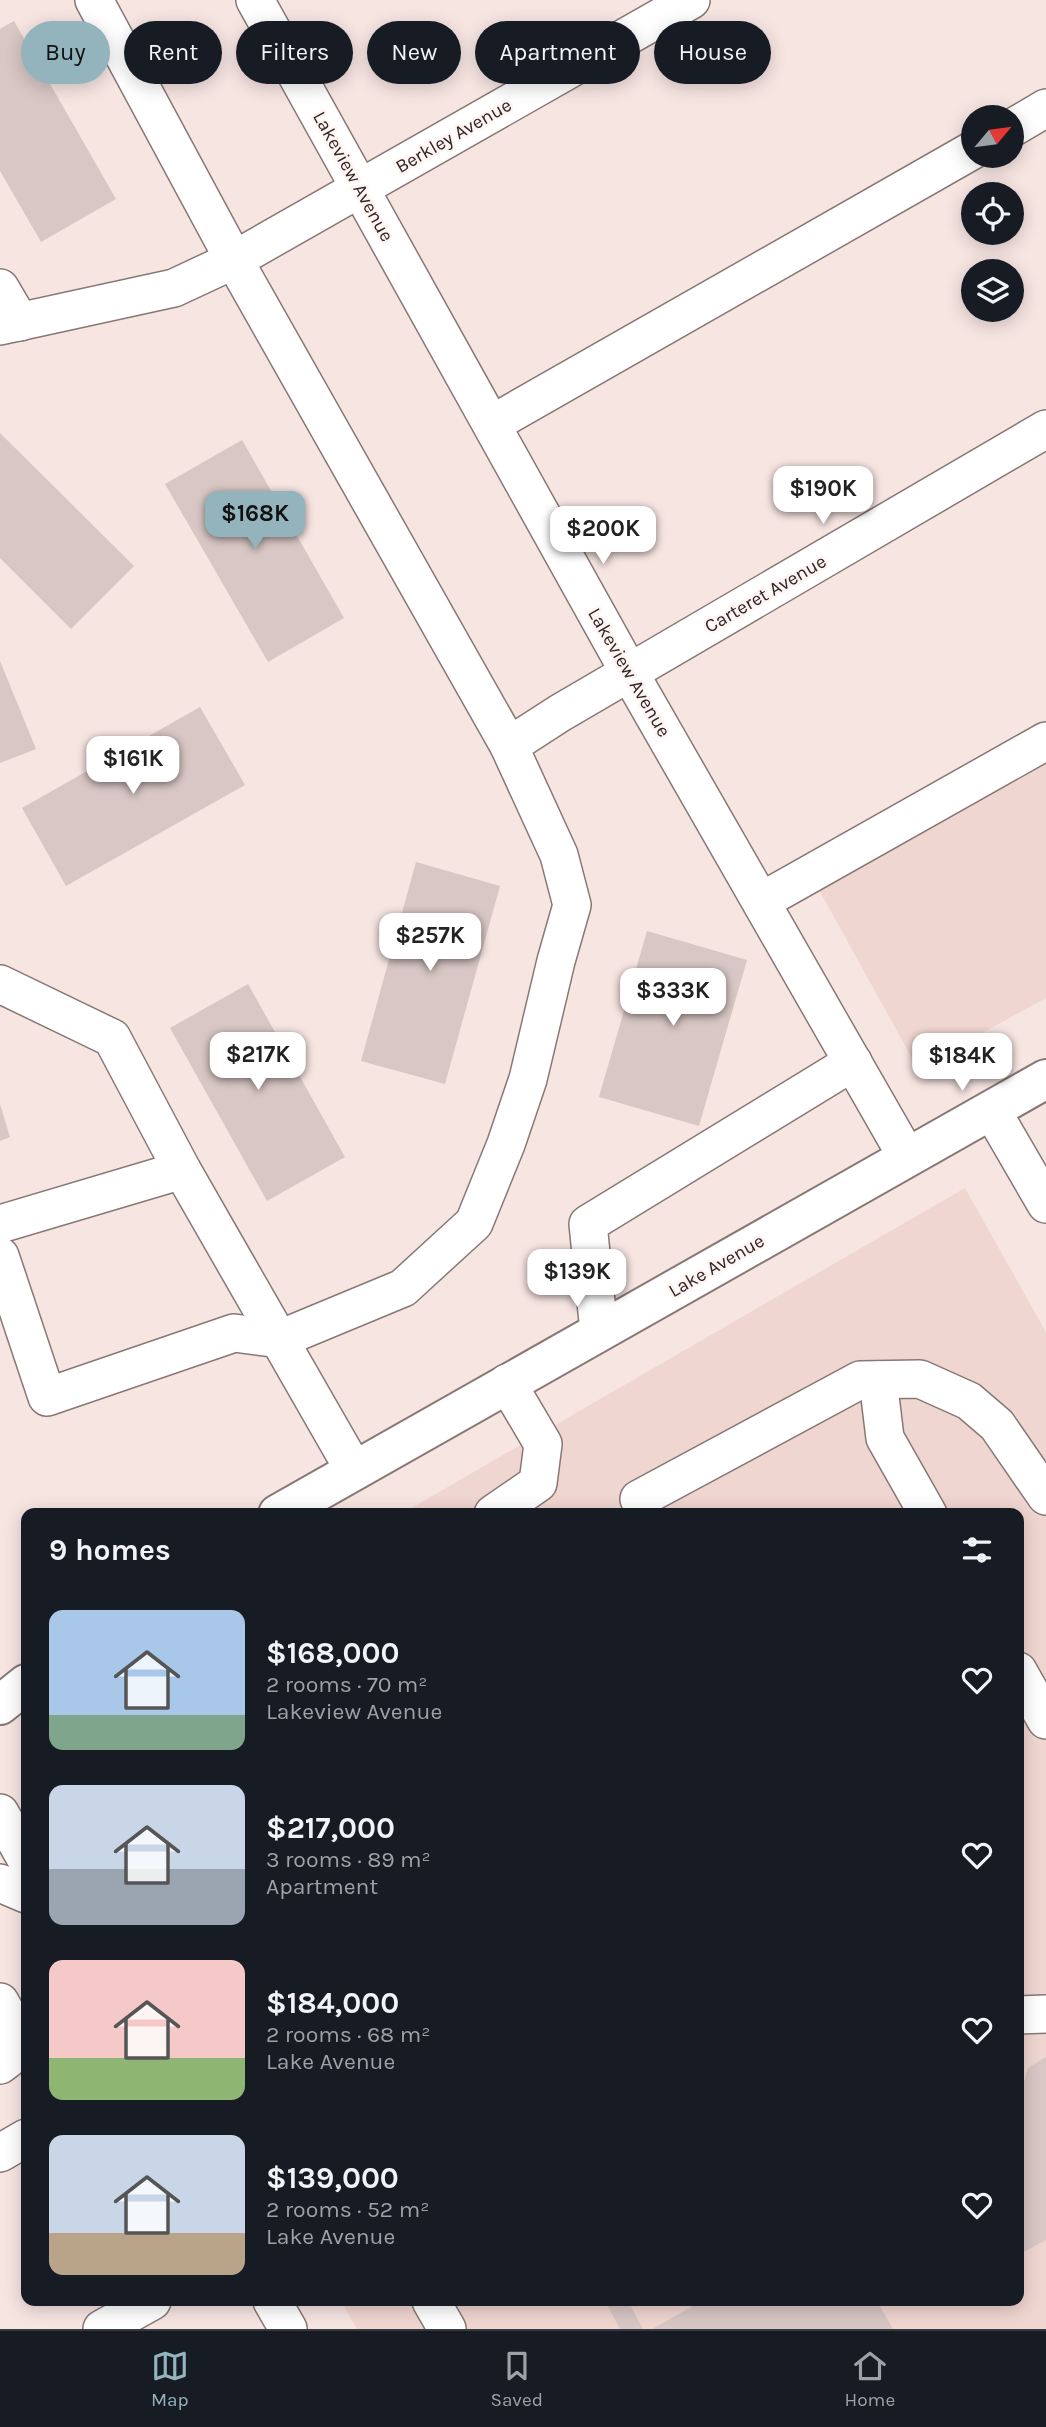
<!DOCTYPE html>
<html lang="en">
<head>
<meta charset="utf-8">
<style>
	:root { --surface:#171b24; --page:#20242c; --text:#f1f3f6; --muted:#9ea1a6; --line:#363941; --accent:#93b3bd }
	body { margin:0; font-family:Karla,sans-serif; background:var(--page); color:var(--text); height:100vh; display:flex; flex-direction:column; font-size:26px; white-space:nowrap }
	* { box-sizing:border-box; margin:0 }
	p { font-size:23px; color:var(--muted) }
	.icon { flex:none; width:38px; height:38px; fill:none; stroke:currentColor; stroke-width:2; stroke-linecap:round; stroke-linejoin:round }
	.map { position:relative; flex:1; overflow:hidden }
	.drawer { position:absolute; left:21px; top:1508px; width:1003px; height:798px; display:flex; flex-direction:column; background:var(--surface); border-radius:14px; box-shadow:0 4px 18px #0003 }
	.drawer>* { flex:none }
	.hud { position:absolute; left:21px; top:21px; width:1004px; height:63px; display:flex; gap:14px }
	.needle { width:46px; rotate:61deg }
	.tools { position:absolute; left:961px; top:105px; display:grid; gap:14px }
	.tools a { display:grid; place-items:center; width:63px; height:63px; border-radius:50%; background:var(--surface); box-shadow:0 4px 18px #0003; font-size:35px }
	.price { position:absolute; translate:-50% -60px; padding:0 16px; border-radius:14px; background:#fff; color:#222; font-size:23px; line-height:46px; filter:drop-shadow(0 2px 4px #0008) }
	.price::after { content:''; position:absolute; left:50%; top:42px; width:21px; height:16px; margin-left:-10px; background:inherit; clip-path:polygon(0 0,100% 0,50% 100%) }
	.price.selected { background:var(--accent); color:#111 }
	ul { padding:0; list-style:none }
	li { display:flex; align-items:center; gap:21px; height:175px; padding:0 28px }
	li span { display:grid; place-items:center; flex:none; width:196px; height:140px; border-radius:14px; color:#555 }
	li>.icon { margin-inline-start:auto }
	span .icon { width:84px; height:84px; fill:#fffc; stroke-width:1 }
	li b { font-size:30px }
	h2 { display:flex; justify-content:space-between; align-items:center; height:84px; padding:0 28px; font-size:30px }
	.tag { padding:0 24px; border-radius:32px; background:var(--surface); box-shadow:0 4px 18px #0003; font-size:24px; line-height:63px }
	.tag.selected { background:var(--accent); color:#111 }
	.menu { display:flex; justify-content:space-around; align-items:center; height:98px; border-top:2px solid var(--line); background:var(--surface); font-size:19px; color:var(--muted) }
	.menu a { display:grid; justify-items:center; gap:4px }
	.menu .selected { color:var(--accent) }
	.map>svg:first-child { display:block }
	.built { fill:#f0d6d1 }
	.building { fill:#d8c7c4 }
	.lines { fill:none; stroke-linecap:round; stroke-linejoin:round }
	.minor-casing { stroke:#887875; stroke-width:40 }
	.major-casing { stroke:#887875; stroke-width:42 }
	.minor { stroke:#fff; stroke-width:37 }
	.major { stroke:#fff; stroke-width:38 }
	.labels { text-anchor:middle; stroke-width:5; stroke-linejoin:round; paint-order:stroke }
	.street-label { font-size:19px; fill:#2d2625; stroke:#fff4f2 }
</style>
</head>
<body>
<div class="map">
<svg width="1046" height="2329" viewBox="0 0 1046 2329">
	<rect width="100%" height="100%" fill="#f7e5e2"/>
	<g class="built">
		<path d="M1046,758V998L922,1066L920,1063L913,1060L818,888Z"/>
		<path d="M965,1188L1046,1332V2329H357L341,2301H1018V1514H401Z"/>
	</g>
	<g class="building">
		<path d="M14,21L116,199L41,242L0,171V29Z"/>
		<path d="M0,433L134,566L71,629L0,558Z"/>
		<path d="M242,440L344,618L268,662L165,484Z"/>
		<path d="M0,661L36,749L0,763Z"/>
		<path d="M200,707L245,785L66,886L22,808Z"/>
		<path d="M416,862L500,886L445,1084L361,1061Z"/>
		<path d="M647,931L747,960L699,1126L599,1097Z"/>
		<path d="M248,984L345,1157L267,1201L170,1028Z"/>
		<path d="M0,1104L10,1137L0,1141Z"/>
		<path d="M1046,2057V2240L1018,2255V2091L1022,2089L1028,2068Z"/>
		<path d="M605,2301H628L643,2329H620Z"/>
		<path d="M702,2301H877L893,2329H652Z"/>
	</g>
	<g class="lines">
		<g class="minor-casing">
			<g id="minor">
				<path d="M94,0L234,260L509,746L560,713L1046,429"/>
				<path d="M255,0L629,672L907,1157"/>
				<path d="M1012,128L1046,108"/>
				<path d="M0,288L20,322"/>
				<path d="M0,326L174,288L234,260L691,0"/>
				<path d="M492,424L973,150"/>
				<path d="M762,901L1046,741"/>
				<path d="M0,984L112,1038L182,1170L354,1470"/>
				<path d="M992,1111L1046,1204"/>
				<path d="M0,1224L182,1170"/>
				<path d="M0,1256L47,1397L234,1333L280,1339L403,1288L474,1223L506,1144L528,1079L556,961L572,905L559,855L509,746"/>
				<path d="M599,1331L588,1224L853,1062"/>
				<path d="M878,1380L885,1438L928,1514"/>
				<path d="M639,1499L860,1380L920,1379L969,1401L997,1425L1046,1496"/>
				<path d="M493,1514L538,1483L543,1444L507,1383"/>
				<path d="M1018,1671L1046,1720"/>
				<path d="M0,1813L26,1859"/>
				<path d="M0,1883L26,1894"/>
				<path d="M0,2002L10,2020L18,2044L8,2059L0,2065"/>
				<path d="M1018,2015L1046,2014"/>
				<path d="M0,2153L26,2138"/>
				<path d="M272,2301L288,2329"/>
				<path d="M431,2301L447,2329"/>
				<path d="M102,2329L152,2301"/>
			</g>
		</g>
		<g class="major-casing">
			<g id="major">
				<path d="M278,1514L1046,1079"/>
				<path d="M0,1705L26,1684"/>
			</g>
		</g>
		<use href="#minor" class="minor"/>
		<use href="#major" class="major"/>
	</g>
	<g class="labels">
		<g class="street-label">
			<text transform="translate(453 135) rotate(-30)" y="7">Berkley Avenue</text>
			<text transform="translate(354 176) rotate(61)" y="7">Lakeview Avenue</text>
			<text transform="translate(765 593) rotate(-30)" y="7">Carteret Avenue</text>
			<text transform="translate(630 672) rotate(60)" y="7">Lakeview Avenue</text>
			<text transform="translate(716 1265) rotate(-30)" y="7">Lake Avenue</text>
		</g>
	</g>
</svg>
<div class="tools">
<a><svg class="needle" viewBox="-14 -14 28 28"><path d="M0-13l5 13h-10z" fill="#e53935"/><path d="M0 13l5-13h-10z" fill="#9ea1a6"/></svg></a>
<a><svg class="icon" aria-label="locate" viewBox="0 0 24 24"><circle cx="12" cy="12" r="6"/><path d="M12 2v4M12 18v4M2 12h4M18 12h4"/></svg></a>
<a><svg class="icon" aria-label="layers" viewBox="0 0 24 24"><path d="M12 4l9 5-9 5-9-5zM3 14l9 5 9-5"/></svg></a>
</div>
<b class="price" style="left:823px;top:526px">$190K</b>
<b class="price selected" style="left:255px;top:551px">$168K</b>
<b class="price" style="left:603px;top:566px">$200K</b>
<b class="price" style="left:133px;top:796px">$161K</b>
<b class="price" style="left:430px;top:973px">$257K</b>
<b class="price" style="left:673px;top:1028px">$333K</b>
<b class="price" style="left:258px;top:1092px">$217K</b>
<b class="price" style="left:962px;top:1093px">$184K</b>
<b class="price" style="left:577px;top:1309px">$139K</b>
<div class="hud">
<a class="tag selected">Buy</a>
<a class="tag">Rent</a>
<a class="tag">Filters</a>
<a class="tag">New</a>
<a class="tag">Apartment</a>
<a class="tag">House</a>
</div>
<section class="drawer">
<h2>9 homes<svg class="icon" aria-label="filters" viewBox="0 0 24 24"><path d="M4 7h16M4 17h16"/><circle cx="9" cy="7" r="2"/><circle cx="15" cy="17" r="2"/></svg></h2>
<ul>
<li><span style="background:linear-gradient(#a9c7e8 75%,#7fa58c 0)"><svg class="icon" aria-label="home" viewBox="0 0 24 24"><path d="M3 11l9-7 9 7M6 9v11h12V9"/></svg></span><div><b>$168,000</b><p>2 rooms · 70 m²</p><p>Lakeview Avenue</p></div><svg class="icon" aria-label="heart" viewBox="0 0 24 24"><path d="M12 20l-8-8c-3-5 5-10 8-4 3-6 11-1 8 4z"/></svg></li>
<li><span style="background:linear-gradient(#c9d6e8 60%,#9aa5b1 0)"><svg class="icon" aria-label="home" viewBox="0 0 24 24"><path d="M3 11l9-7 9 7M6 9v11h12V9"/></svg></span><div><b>$217,000</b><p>3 rooms · 89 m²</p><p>Apartment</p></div><svg class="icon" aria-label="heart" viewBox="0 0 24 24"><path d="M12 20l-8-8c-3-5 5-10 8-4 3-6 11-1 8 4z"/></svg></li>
<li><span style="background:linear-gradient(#f6c9c9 70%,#8fb573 0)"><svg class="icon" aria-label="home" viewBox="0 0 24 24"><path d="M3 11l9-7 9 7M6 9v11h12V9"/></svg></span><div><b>$184,000</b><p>2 rooms · 68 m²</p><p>Lake Avenue</p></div><svg class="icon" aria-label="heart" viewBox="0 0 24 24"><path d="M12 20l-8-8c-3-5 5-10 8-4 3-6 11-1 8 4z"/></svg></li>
<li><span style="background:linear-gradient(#c9d6e8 70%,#b9a48a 0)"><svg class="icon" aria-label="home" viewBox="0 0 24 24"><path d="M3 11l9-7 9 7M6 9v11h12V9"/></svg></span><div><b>$139,000</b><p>2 rooms · 52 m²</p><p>Lake Avenue</p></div><svg class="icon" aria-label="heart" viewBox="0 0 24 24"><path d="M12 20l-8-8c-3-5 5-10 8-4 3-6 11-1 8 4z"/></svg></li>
</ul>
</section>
</div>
<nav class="menu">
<a class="selected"><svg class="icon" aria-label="map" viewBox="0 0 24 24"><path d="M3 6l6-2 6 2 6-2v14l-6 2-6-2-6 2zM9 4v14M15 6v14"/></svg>Map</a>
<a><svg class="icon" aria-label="saved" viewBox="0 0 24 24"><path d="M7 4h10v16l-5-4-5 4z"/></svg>Saved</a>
<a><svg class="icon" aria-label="home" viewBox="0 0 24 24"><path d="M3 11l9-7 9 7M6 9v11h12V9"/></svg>Home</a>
</nav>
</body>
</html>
